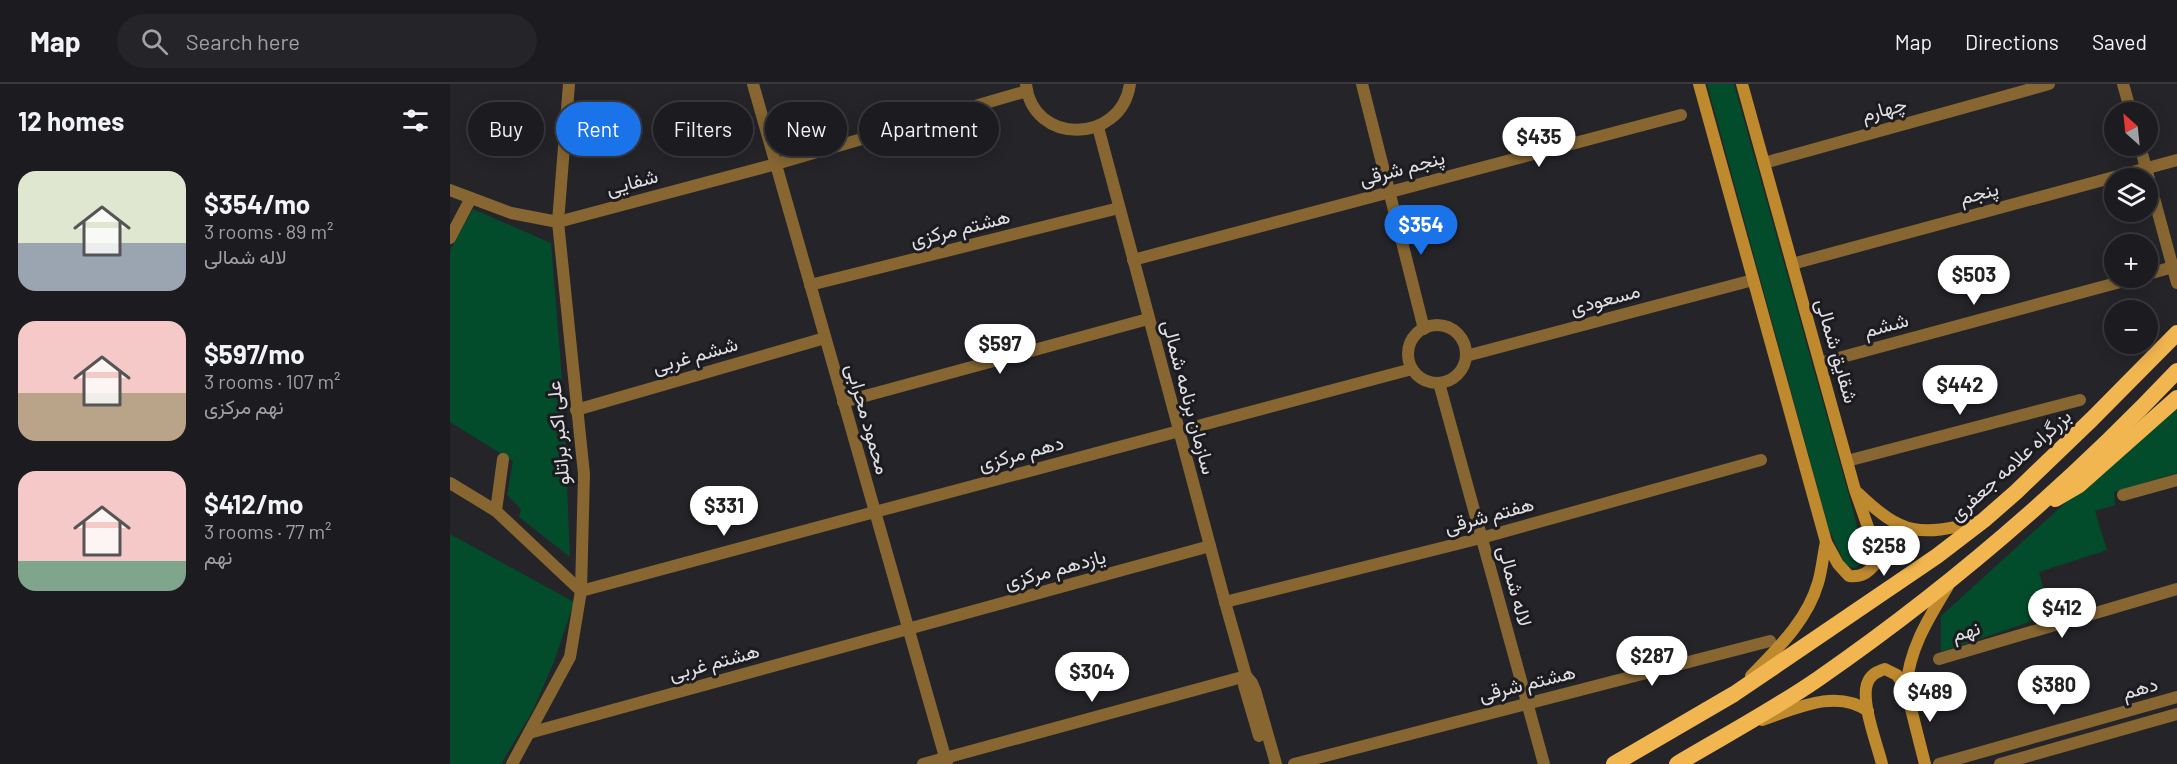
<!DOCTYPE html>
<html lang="en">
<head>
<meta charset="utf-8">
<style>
	:root { --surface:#1c1b1f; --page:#252428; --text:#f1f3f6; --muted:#a0a1a4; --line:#3a393d; --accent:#1a73e8 }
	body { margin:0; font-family:Barlow,Vazirmatn,sans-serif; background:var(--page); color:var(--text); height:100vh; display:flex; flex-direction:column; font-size:22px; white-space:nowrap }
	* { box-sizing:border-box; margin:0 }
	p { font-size:20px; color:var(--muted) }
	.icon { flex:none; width:33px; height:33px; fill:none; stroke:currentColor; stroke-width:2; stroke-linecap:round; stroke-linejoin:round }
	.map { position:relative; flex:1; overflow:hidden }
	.details { display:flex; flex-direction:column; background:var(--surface); width:450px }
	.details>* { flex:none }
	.banner { position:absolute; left:18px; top:18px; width:570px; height:54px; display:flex; gap:12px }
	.needle { width:39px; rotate:333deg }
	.tools { position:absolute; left:1654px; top:18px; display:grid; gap:12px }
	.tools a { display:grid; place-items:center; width:54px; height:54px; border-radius:50%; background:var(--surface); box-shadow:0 3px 15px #0003,0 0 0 2px var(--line); font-size:30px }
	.price { position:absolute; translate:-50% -51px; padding:0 14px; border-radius:21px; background:#fff; color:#222; font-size:20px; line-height:39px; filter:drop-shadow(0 2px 3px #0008) }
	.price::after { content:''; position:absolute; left:50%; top:36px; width:18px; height:14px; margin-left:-9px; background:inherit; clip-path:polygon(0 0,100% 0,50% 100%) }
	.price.current { background:var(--accent); color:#fff }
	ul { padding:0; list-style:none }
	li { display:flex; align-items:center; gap:18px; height:150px; padding:0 18px }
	li span { display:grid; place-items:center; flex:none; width:168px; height:120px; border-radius:18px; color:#555 }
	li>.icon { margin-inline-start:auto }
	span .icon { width:72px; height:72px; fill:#fffc; stroke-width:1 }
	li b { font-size:26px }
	h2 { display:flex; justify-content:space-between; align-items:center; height:72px; padding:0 18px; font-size:26px }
	.pill { padding:0 21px; border-radius:27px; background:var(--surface); box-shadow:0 3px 15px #0003,0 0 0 2px var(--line); font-size:21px; line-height:54px }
	.pill.current { background:var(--accent); color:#fff }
	header { display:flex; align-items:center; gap:36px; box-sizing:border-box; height:84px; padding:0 30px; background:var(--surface); border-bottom:2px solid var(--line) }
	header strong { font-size:28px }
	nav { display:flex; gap:33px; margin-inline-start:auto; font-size:21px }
	.search { width:420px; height:54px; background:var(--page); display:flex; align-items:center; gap:15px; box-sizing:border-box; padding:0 21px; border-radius:33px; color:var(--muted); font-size:22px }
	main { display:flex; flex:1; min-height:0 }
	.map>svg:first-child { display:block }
	.green { fill:#034c2b }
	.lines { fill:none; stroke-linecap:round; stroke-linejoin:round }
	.minor { stroke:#876632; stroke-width:12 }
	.tertiary { stroke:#876632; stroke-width:12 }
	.secondary { stroke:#bf892e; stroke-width:12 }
	.trunk { stroke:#f2b650; stroke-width:16 }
	.labels { text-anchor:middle; stroke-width:6; stroke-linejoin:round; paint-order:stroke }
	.street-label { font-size:20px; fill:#dfdee2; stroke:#1c1b20 }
</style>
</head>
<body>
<header>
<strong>Map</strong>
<div class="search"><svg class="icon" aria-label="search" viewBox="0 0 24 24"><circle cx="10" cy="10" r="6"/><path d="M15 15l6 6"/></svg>Search here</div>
<nav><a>Map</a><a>Directions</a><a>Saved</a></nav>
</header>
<main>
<section class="details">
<h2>12 homes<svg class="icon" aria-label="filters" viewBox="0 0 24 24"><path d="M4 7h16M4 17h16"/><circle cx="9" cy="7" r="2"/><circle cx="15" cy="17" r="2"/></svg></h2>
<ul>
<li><span style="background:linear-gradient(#dfe7d0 60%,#9aa5b1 0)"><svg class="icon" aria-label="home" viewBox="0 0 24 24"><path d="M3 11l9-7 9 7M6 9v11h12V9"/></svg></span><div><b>$354/mo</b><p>3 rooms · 89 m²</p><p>لاله شمالی</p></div></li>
<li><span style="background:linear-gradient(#f6c9c9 60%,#b9a48a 0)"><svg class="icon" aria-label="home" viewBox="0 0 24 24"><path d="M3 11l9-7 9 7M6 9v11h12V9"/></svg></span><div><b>$597/mo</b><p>3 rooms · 107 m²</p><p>نهم مرکزی</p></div></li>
<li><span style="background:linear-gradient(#f6c9c9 75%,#7fa58c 0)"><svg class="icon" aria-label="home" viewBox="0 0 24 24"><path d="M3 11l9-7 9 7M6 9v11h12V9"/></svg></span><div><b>$412/mo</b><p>3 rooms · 77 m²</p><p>نهم</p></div></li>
</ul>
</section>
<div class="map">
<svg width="1727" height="680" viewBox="0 0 1727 680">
	<rect width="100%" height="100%" fill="#252429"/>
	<g class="green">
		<path d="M1257,0H1284L1403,426L1413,468L1412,478L1406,484L1396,482L1379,446Z"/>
		<path d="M23,125L101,159L113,307L120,473L69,433L71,425L57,411L63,377L0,338V166Z"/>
		<path d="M1727,317V389L1664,408L1665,421L1645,427L1657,466L1589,488L1600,531L1491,568V532Z"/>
		<path d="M0,450L124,518L104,578L81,630L51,680H0Z"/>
	</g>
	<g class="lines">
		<g class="minor">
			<path d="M912,0L974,245"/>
			<path d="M1673,0L1681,28"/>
			<path d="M1690,62L1727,199"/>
			<path d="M1314,79L1599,0"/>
			<path d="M0,106L61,129L108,138L326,80L577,7"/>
			<path d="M0,154L21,114"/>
			<path d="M683,176L1231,31"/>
			<path d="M1342,180L1727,76"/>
			<path d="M1698,190L1723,183"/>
			<path d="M360,201L669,124"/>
			<circle cx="987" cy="270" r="29"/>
			<path d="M1016,272L1303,196"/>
			<path d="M1370,279L1685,194"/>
			<path d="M989,299L1094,680"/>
			<path d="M393,318L698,235"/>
			<path d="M126,326L375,254"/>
			<path d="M1397,377L1630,316"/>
			<path d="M0,399L46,427L131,507C408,433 684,357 962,285"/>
			<path d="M46,427L53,375"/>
			<path d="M775,518L1031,454L1311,376"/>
			<path d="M1489,575L1727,505"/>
			<path d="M79,649L760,462"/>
			<path d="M473,680L796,592"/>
			<path d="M844,680L1320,557"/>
			<path d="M1489,680L1727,613"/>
			<path d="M1550,680L1727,630"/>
		</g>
		<g class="tertiary">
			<path d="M303,0L497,680"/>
			<path d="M576,0C582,61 671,61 680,0"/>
			<path d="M648,43L775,518L796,592L802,599L805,606L826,680"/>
			<path d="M1673,411L1727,396"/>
			<path d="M796,592L794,601L809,652"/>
			<path d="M62,680L120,573L131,507L134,390L108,138L119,0"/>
		</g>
		<g class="secondary">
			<path d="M1249,0L1376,458L1388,480L1399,492C1412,493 1418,489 1426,479V466L1405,406L1292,0"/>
			<path d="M1408,409C1453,452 1469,452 1528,438"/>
			<path d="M1301,592C1327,565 1357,537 1368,499C1372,486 1373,471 1376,458"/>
			<path d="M1312,636C1345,625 1386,604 1418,627"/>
			<path d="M1432,680C1427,660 1411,619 1417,600C1420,591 1426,588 1435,585L1447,591L1456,605"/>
			<path d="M1475,680L1456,605C1459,565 1478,535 1498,502"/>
		</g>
		<g class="trunk">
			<path d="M1605,415L1629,401L1727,314"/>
			<path d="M1164,680L1284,610L1487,472L1534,436L1566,408L1642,335L1727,249"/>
			<path d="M1227,680C1274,652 1323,626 1368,595C1498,505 1618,402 1727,287"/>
		</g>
	</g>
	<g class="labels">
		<g class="street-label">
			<text transform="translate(1434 25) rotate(-15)" y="7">چهارم</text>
			<text transform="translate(952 84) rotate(-15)" y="7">پنجم شرقی</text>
			<text transform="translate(182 98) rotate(-15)" y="7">شفایی</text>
			<text transform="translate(1529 109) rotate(-15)" y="7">پنجم</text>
			<text transform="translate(510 144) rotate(-14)" y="7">هشتم مرکزی</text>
			<text transform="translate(1155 215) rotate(-15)" y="7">مسعودی</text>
			<text transform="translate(1436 241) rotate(-15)" y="7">ششم</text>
			<text transform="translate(1387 267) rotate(74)" y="7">شقایق شمالی</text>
			<text transform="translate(245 271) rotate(-16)" y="7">ششم غربی</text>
			<text transform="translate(739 313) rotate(75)" y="7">سازمان برنامه شمالی</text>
			<text transform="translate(418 335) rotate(74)" y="7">محمود محرابی</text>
			<text transform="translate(108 349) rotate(-95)" y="7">علی اکبر براتلو</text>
			<text transform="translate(571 369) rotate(-15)" y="7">دهم مرکزی</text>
			<text transform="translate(1560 381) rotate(-42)" y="7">بزرگراه علامه جعفری</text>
			<text transform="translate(1039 431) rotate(-15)" y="7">هفتم شرقی</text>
			<text transform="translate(605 485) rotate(-15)" y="7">یازدهم مرکزی</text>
			<text transform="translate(1065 502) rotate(75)" y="7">لاله شمالی</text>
			<text transform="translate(1516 547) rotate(-16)" y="7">نهم</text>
			<text transform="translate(264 578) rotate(-15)" y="7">هشتم غربی</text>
			<text transform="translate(1077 599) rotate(-14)" y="7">هشتم شرقی</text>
			<text transform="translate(1690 604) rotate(-16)" y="7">دهم</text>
		</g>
	</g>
</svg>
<div class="tools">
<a><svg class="needle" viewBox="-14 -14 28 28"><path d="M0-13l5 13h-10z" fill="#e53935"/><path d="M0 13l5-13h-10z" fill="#a0a1a4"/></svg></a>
<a><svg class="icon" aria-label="layers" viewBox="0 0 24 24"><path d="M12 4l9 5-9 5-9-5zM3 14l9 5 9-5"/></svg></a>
<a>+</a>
<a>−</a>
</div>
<b class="price" style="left:1089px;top:84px">$435</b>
<b class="price current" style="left:971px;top:172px">$354</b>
<b class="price" style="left:1524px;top:222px">$503</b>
<b class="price" style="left:550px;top:291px">$597</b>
<b class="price" style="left:1510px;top:332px">$442</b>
<b class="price" style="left:274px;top:453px">$331</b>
<b class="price" style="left:1434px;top:493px">$258</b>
<b class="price" style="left:1612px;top:555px">$412</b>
<b class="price" style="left:1202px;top:603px">$287</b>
<b class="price" style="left:642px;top:619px">$304</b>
<b class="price" style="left:1604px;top:632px">$380</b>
<b class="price" style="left:1480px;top:639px">$489</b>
<div class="banner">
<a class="pill">Buy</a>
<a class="pill current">Rent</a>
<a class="pill">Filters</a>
<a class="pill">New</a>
<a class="pill">Apartment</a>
</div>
</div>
</main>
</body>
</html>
